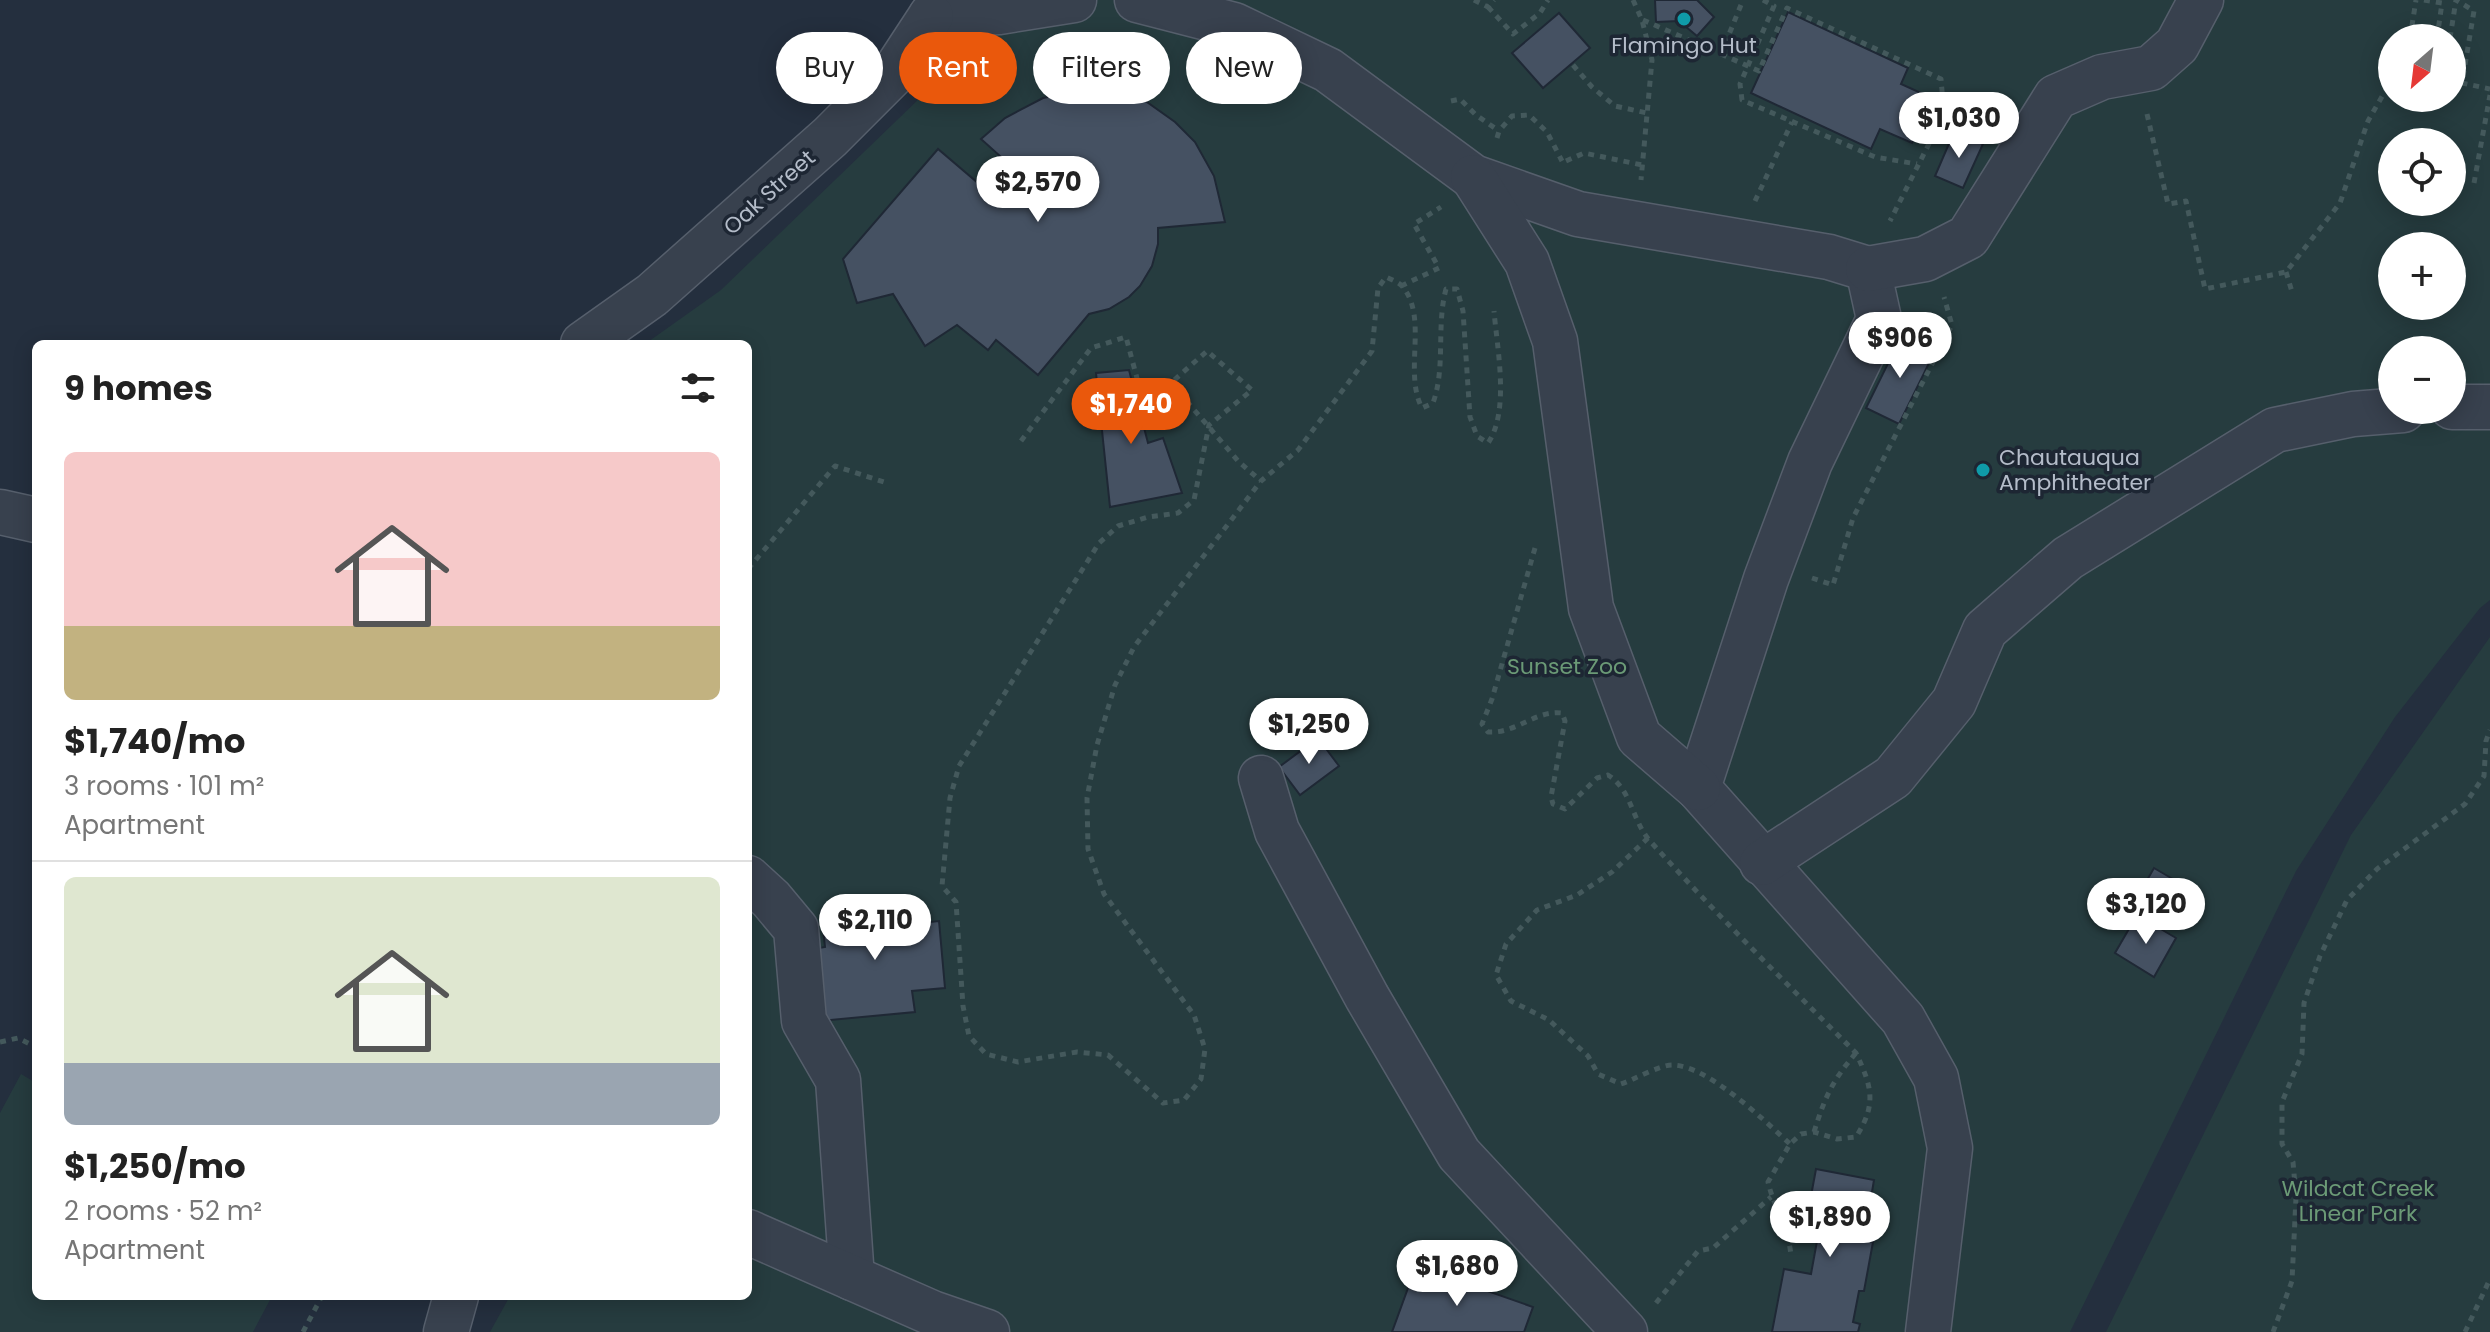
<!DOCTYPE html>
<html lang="en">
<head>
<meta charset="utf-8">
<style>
	:root { --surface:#fff; --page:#f6f6f6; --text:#222; --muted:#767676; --line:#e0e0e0; --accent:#ea580c }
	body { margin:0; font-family:Poppins,sans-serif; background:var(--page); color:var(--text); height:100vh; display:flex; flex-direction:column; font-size:30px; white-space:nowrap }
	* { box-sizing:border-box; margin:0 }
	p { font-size:26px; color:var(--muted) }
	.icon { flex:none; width:44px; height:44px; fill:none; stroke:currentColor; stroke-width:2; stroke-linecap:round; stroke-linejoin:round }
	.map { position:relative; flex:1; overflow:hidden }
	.drawer { position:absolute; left:32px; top:340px; width:720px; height:960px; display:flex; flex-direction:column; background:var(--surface); border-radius:12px; box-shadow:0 4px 20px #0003 }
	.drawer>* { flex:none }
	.top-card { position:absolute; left:776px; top:32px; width:760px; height:72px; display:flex; gap:16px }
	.needle { width:52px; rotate:208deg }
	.tools { position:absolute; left:2378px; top:24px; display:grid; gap:16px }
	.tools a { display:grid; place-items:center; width:88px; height:88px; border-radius:50%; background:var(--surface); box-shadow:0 4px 20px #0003; font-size:40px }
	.price { position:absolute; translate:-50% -68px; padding:0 18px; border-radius:28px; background:#fff; color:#222; font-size:26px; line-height:52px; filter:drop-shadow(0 2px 4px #0008) }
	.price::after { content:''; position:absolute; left:50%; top:48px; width:24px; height:18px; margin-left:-12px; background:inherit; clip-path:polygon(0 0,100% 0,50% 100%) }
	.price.on { background:var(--accent); color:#fff }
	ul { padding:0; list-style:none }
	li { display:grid; align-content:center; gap:16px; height:424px; padding:0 32px }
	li+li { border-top:2px solid var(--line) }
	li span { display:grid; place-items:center; height:248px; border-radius:12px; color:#555 }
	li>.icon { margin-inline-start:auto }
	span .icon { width:144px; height:144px; fill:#fffc; stroke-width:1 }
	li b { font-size:34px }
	h2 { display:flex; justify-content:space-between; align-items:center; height:96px; padding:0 32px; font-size:34px }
	.chip { padding:0 28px; border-radius:36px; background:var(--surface); box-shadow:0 4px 20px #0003; font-size:28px; line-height:72px }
	.chip.on { background:var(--accent); color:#fff }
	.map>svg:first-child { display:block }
	.green { fill:#263c3f; fill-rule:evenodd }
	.building { fill:#455162; stroke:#1f2835; stroke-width:2 }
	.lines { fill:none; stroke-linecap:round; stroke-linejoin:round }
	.minor-casing { stroke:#565f6c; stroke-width:47 }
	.path { stroke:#44595c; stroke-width:5; stroke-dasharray:6 6; stroke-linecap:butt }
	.minor { stroke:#38414e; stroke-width:44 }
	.culture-dot { fill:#0f9aa8; stroke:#1d2633; stroke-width:3 }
	.labels { text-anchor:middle; stroke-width:7; stroke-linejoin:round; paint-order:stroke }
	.poi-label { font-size:22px; fill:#b4bcc9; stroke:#1d2633 }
	.street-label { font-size:22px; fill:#b4bcc9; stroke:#1d2633 }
	.park-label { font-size:22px; fill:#6b9a76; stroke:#1d2633 }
</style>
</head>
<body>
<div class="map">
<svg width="2490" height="1332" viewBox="0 0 2490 1332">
	<rect width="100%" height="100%" fill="#242f3e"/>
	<g class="green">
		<path d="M953,0H2490V600L2480,608L2395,717L2296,871L2070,1332H490L510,1296H748V344H645L721,290L923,95ZM2392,38H2452V98H2392ZM2392,142H2452V202H2392ZM2392,246H2452V306H2392ZM2392,350H2452V410H2392Z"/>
		<path d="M2490,637V1332H2106L2351,835Z"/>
		<path d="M21,1074L36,1083V1296H272L253,1332H0V1113Z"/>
	</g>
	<g class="building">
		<path d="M1655,0H1697L1714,17L1697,36L1679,21L1656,22Z"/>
		<path d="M1788,12L1908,68L1901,84L1932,98L1912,143L1880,129L1871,149L1751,93Z"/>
		<path d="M1559,13L1590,48L1543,88L1512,53Z"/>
		<path d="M1078,91L1115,93L1144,100L1175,122L1195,142L1214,176L1225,222L1158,228V244L1152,266L1140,286L1129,297L1109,309L1089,314L1038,375L996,340L988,350L957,325L925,346L893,294L857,303L843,259L938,149L978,183L1000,156L981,139L1005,118L1043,98Z"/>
		<path d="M1954,132L1983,144L1963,188L1935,176Z"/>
		<path d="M1902,335L1935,351L1899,424L1866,408Z"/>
		<path d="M1129,370L1148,443L1163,438L1182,493L1110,507L1096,373Z"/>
		<path d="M1318,738L1339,766L1300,795L1279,767Z"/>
		<path d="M2154,868L2200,895L2182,928L2135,901Z"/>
		<path d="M900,903L902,925L939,921L945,988L912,991L915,1012L820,1021L813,949L825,947L821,911Z"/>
		<path d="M2137,915L2176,938L2154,977L2115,953Z"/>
		<path d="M1816,1169L1874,1180L1864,1240L1873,1242L1864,1291H1859L1853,1322L1860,1324L1858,1332H1772L1784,1269L1811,1274L1817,1241L1803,1239Z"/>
		<path d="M1416,1266L1533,1307L1524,1332H1392Z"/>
	</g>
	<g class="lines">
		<g class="minor-casing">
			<g id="minor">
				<path d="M1137,0L1234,25L1328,70L1473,177L1578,214L1829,257L1868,269L1879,319L1810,462L1766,579L1698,788L1903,1019L1936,1078L1950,1148L1928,1332"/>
				<path d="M931,16L999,12L1074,0"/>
				<path d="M1473,177L1527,262L1555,341L1591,608L1639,737L1698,788"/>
				<path d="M1868,269L1925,259L1968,237L2056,97L2102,77L2151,68L2177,45L2201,0"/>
				<path d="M583,344L652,295L830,137L893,74L931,16"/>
				<path d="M2452,407H2490"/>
				<path d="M0,512L36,520"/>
				<path d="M1261,778L1277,831L1367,997L1459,1154L1625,1332"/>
				<path d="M1762,863L1893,777L1954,702L1985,630L2068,558L2275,430L2353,414L2403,410"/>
				<path d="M748,878L771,899L796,929L804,1021L838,1080L852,1278"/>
				<path d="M748,1232L932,1313L987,1332"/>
				<path d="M446,1332L456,1296"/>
			</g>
		</g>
		<g class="path">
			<path d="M1474,0L1488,7L1494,0"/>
			<path d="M1633,0L1642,20L1652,60L1641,180"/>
			<path d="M1763,0L1774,6L1740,84L1742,100L1875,157L1917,164"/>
			<path d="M2424,0L2442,3L2437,38"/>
			<path d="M1488,7L1513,34L1540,13L1548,0"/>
			<path d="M1643,20L1721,54L1743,0"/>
			<path d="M2410,38L2416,0"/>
			<path d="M2450,38L2456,0L2474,11L2462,83L2490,89"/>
			<path d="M1721,54L1759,71L1787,8L1941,79L1944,114L1890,221"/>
			<path d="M1573,65L1592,87L1615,106L1647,113"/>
			<path d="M1451,101L1460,99L1476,115L1499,131"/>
			<path d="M2147,114L2168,204L2186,201L2205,289L2286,272L2340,203L2368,121L2392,79"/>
			<path d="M1497,138L1499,131L1512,116L1529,115L1547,132L1562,161"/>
			<path d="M1566,161L1584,153L1642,165"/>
			<path d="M2474,183L2490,95"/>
			<path d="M1755,201L1792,122"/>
			<path d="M2286,272L2293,295"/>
			<path d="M1401,286L1439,268L1414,224L1441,207"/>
			<path d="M1171,383L1239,462L1261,481"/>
			<path d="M1021,441L1091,348L1126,337L1142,397L1171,383L1207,351L1252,390L1209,425L1194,500L1178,513L1148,517L1118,526L1099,543L959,766L950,798L942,886L956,902L963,1006L969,1036L986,1054L1018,1062L1077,1052L1108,1055L1163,1103L1184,1100L1201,1079L1205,1049L1194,1015L1104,894L1088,849L1087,798L1097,745L1115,685L1134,647L1261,481L1298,450L1372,351L1378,288L1386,277C1390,279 1398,282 1402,286C1429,317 1403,372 1422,408L1433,403C1446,367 1436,326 1446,289H1457L1463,311L1470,417L1477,436L1488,443C1510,411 1497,348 1494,311"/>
			<path d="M1535,548L1492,699L1482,724L1488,732C1516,734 1535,710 1562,713L1565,721L1551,797L1553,804L1565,809L1597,778L1608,775C1632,790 1632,821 1650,841C1716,914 1787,984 1856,1053C1872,1087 1877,1104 1856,1137L1837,1139L1814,1132L1801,1134L1790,1144L1768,1182C1774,1208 1789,1229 1791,1256"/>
			<path d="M748,569L835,466L887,483"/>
			<path d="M1812,578L1833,585L1853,518L1952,325L1944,297"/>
			<path d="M1648,838L1612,872L1577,895L1537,910L1506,944L1496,975L1511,1001L1549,1020L1588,1056L1598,1074L1621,1084C1633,1080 1662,1064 1673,1065C1708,1066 1764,1120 1790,1144"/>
			<path d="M0,1042L18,1038L36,1047"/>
			<path d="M1814,1132C1825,1097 1832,1081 1856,1053"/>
			<path d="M1656,1303L1698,1251L1713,1248L1771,1197"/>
			<path d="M303,1332L322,1296"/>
			<path d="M2273,1332L2292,1281L2296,1197L2293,1162L2282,1144V1102L2302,1054L2304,1003L2320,956L2347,900L2377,869L2465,804L2484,776L2486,741L2490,730"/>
			<path d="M2465,1332L2490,1279"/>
		</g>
		<use href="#minor" class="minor"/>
	</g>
	<g class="culture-dot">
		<circle cx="1684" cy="19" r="8"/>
		<circle cx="1983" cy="470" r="8"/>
	</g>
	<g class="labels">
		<g class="poi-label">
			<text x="1684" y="53">Flamingo Hut</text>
			<text x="1999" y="465" text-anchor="start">Chautauqua<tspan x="1999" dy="25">Amphitheater</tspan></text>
		</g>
		<g class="street-label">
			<text transform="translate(769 192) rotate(-42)" y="8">Oak Street</text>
		</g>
		<g class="park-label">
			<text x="1567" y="674">Sunset Zoo</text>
			<text x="2358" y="1196">Wildcat Creek<tspan x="2358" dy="25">Linear Park</tspan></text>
		</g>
	</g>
</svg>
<div class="tools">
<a><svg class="needle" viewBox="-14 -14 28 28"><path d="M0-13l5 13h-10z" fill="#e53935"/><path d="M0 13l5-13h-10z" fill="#767676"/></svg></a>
<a><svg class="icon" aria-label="locate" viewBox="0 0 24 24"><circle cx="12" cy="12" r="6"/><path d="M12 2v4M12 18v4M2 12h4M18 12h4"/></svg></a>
<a>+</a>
<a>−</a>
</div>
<b class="price" style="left:1959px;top:160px">$1,030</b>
<b class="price" style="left:1038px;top:224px">$2,570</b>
<b class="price" style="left:1900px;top:380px">$906</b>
<b class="price on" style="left:1131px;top:446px">$1,740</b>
<b class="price" style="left:1309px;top:766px">$1,250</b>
<b class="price" style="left:2146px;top:946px">$3,120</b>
<b class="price" style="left:875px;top:962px">$2,110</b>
<b class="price" style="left:1830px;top:1259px">$1,890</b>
<b class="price" style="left:1457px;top:1308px">$1,680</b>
<div class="top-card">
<a class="chip">Buy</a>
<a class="chip on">Rent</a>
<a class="chip">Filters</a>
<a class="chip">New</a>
</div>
<section class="drawer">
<h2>9 homes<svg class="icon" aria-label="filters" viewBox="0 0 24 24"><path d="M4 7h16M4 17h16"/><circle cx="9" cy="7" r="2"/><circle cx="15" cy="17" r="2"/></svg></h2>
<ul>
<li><span style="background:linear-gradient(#f6c9c9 70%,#c2b280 0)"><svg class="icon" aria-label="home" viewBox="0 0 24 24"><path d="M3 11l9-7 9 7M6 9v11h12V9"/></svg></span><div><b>$1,740/mo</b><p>3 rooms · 101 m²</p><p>Apartment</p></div></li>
<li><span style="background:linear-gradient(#dfe7d0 75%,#9aa5b1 0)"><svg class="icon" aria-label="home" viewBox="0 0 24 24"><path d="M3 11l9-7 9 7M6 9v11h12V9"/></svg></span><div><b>$1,250/mo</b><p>2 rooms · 52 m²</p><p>Apartment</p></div></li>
</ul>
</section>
</div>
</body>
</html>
